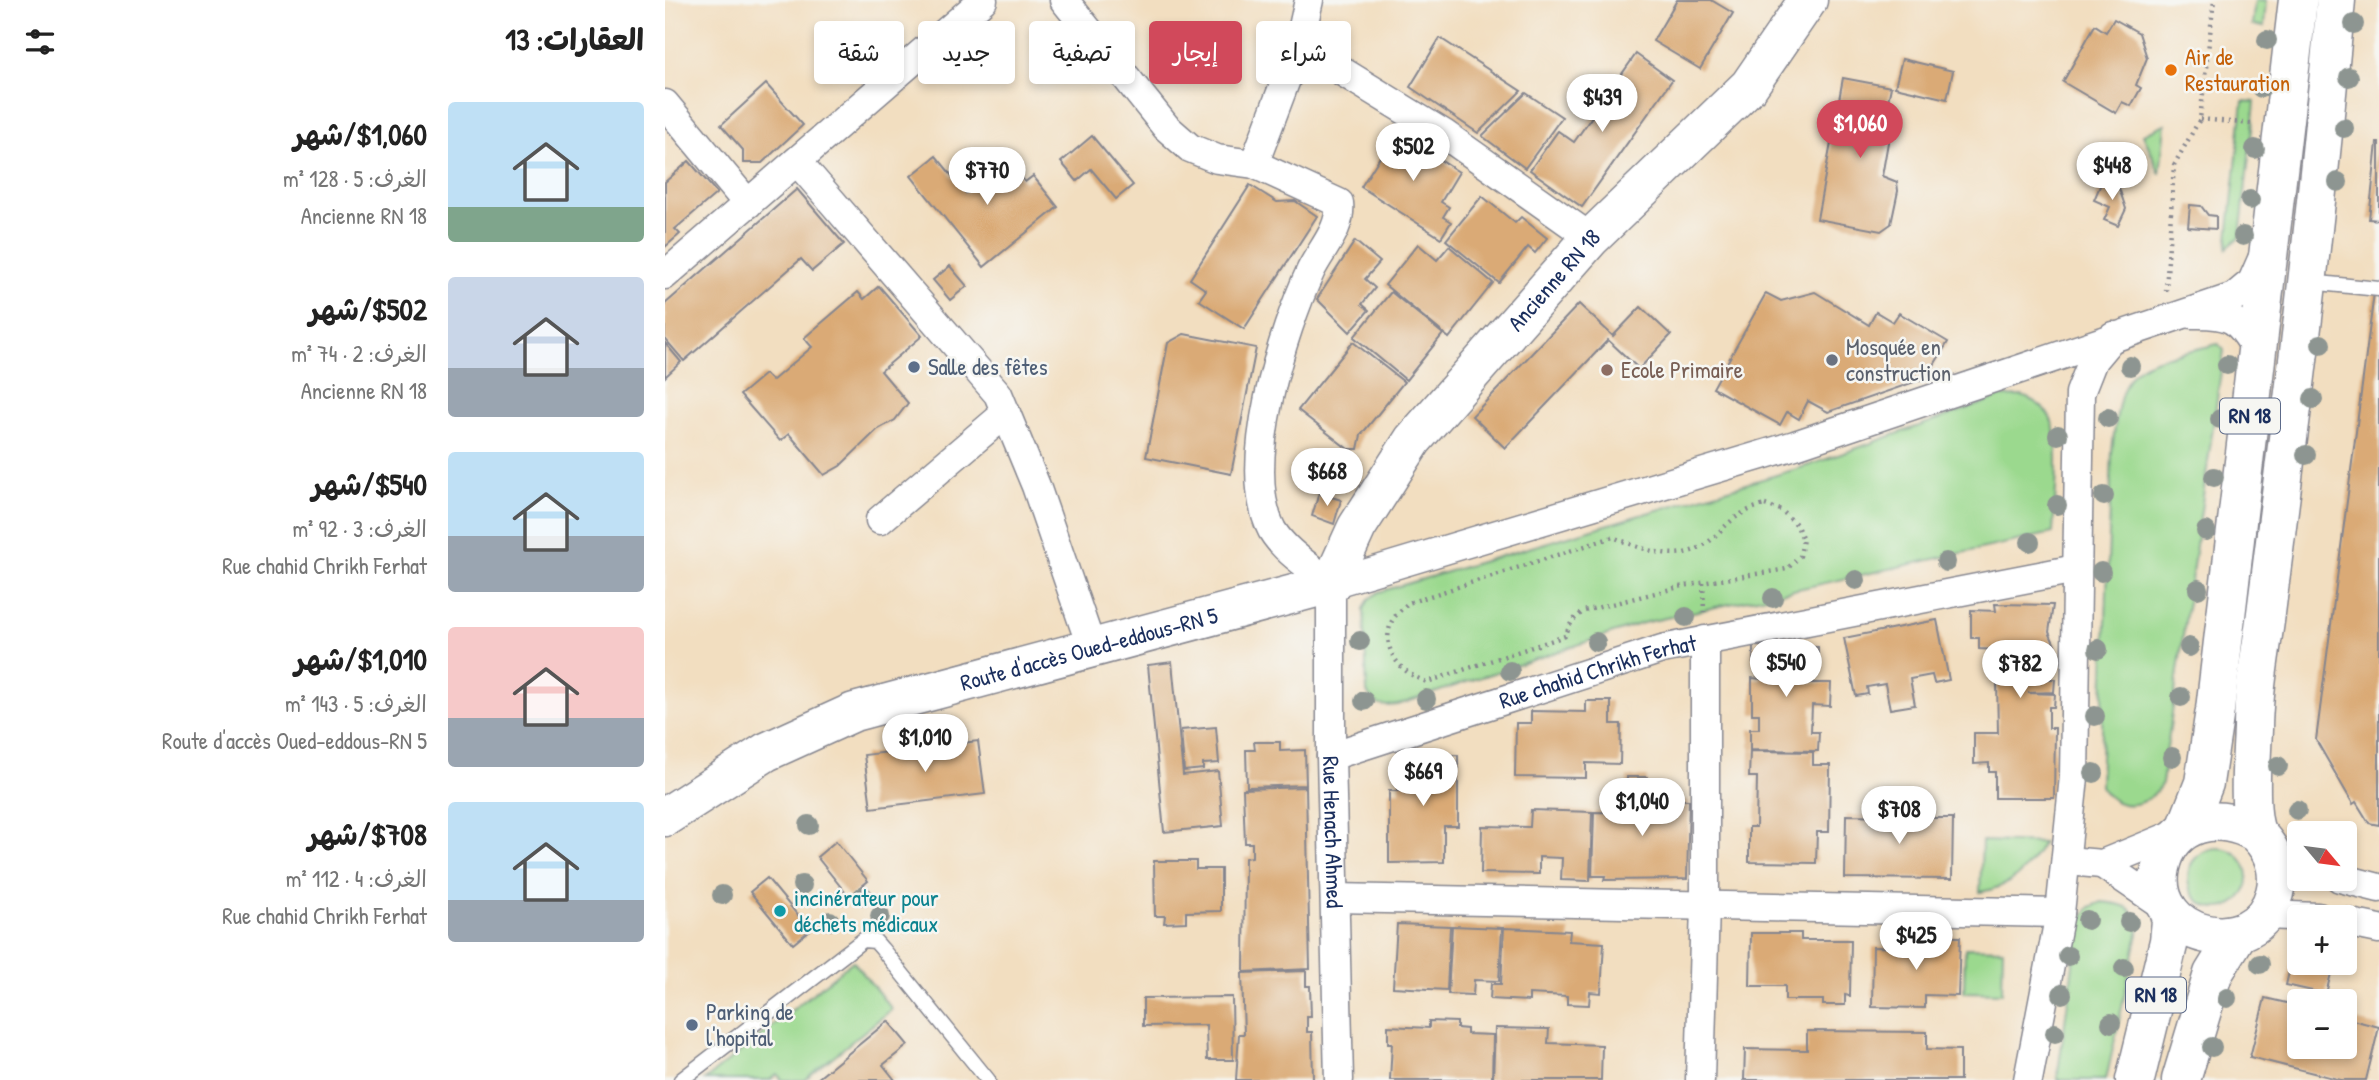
<!DOCTYPE html>
<html lang="ar">
<head>
<meta charset="utf-8">
<style>
	:root { --surface:#fff; --page:#f6f6f6; --text:#222; --muted:#767676; --accent:#d1495b }
	body { margin:0; font-family:"Patrick Hand","Playpen Sans Arabic",sans-serif; background:var(--page); color:var(--text); direction:rtl; height:100vh; display:flex; flex-direction:column; font-size:26px; white-space:nowrap }
	* { box-sizing:border-box; margin:0 }
	p { font-size:23px; color:var(--muted) }
	.icon { flex:none; width:38px; height:38px; fill:none; stroke:currentColor; stroke-width:2; stroke-linecap:round; stroke-linejoin:round }
	.map { position:relative; flex:1; overflow:hidden; direction:ltr }
	.panel { display:flex; flex-direction:column; background:var(--surface); width:665px }
	.panel>* { flex:none }
	.banner { position:absolute; left:21px; top:21px; width:665px; height:63px; direction:rtl; display:flex; gap:14px }
	.needle { width:46px; rotate:119deg }
	.fabs { position:absolute; left:1622px; top:821px; display:grid; gap:14px }
	.fabs a { display:grid; place-items:center; width:70px; height:70px; border-radius:7px; background:var(--surface); box-shadow:0 4px 10px #0003; font-size:35px }
	.price { position:absolute; translate:-50% -60px; padding:0 16px; border-radius:24px; background:#fff; color:#222; font-size:23px; line-height:46px; filter:drop-shadow(0 2px 4px #0008) }
	.price::after { content:''; position:absolute; left:50%; top:42px; width:21px; height:16px; margin-left:-10px; background:inherit; clip-path:polygon(0 0,100% 0,50% 100%) }
	.price.on { background:var(--accent); color:#fff }
	ul { padding:0; list-style:none }
	li { display:flex; align-items:center; gap:21px; height:175px; padding:0 21px }
	li span { display:grid; place-items:center; flex:none; width:196px; height:140px; border-radius:7px; color:#555 }
	li>.icon { margin-inline-start:auto }
	span .icon { width:84px; height:84px; fill:#fffc; stroke-width:1 }
	li b { font-size:30px }
	h2 { display:flex; justify-content:space-between; align-items:center; height:84px; padding:0 21px; font-size:30px }
	.tag { padding:0 24px; border-radius:7px; background:var(--surface); box-shadow:0 4px 10px #0003; font-size:24px; line-height:63px }
	.tag.on { background:var(--accent); color:#fff }
	main { display:flex; flex:1; min-height:0 }
	.map>svg:first-child { display:block }
	.green { fill:#9bd98e; stroke:#5b8476; stroke-width:2 }
	.building { fill:#daaa76 }
	.lines { fill:none; stroke-linecap:round; stroke-linejoin:round }
	.lane-casing { stroke:#86868f; stroke-width:17 }
	.street-casing { stroke:#86868f; stroke-width:31 }
	.secondary-casing { stroke:#86868f; stroke-width:41 }
	.primary-casing { stroke:#86868f; stroke-width:41 }
	.path { stroke:#86868f; stroke-width:4.5; stroke-dasharray:2 5; stroke-linecap:butt }
	.lane { stroke:#fff; stroke-width:14 }
	.street { stroke:#fff; stroke-width:28 }
	.secondary { stroke:#fff; stroke-width:38 }
	.primary { stroke:#fff; stroke-width:38 }
	.tree { fill:#8d9591 }
	.food-dot { fill:#e8710a; stroke:#f6f6f2; stroke-width:2.5 }
	.worship-dot { fill:#6b7280; stroke:#f6f6f2; stroke-width:2.5 }
	.service-dot { fill:#5c6f8a; stroke:#f6f6f2; stroke-width:2.5 }
	.education-dot { fill:#8d6e63; stroke:#f6f6f2; stroke-width:2.5 }
	.culture-dot { fill:#0f9aa8; stroke:#f6f6f2; stroke-width:2.5 }
	.labels { text-anchor:middle; stroke-width:5; stroke-linejoin:round; paint-order:stroke }
	.shield { fill:#f6f6f2; stroke:#5d6b8a; stroke-width:2 }
	.shield-label { font-size:21px; font-weight:bold; fill:#1b2f5e }
	.food-label { font-size:23px; fill:#c56008; stroke:#f6f6f2; text-anchor:start }
	.street-label { font-size:23px; fill:#1b2f5e; stroke:#f6f6f2 }
	.worship-label { font-size:23px; fill:#5b616d; stroke:#f6f6f2; text-anchor:start }
	.service-label { font-size:23px; fill:#4e5e75; stroke:#f6f6f2; text-anchor:start }
	.education-label { font-size:23px; fill:#785e54; stroke:#f6f6f2; text-anchor:start }
	.culture-label { font-size:23px; fill:#0d838f; stroke:#f6f6f2; text-anchor:start }
</style>
</head>
<body>
<main>
<div class="map">
<svg width="1714" height="1080" viewBox="0 0 1714 1080">
	<rect width="100%" height="100%" fill="#f6f6f2"/>
	<filter id="ink" filterUnits="userSpaceOnUse"><feTurbulence type="fractalNoise" baseFrequency=".0143" numOctaves="2"/><feDisplacementMap in="SourceGraphic" scale="14" xChannelSelector="R" yChannelSelector="G"/><feConvolveMatrix kernelMatrix="1 2 1 2 8 2 1 2 1" color-interpolation-filters="sRGB"/></filter>
	<filter id="wash" filterUnits="userSpaceOnUse"><feTurbulence type="fractalNoise" baseFrequency=".00686" numOctaves="4" result="noise"/><feDisplacementMap in="SourceGraphic" scale="28" xChannelSelector="R" yChannelSelector="G"/><feGaussianBlur stdDeviation="1.57" result="paint"/><feColorMatrix in="noise" values="0 0 0 0 0 0 0 0 0 0 0 0 0 0 0 0 0 1.4 0 .05"/><feComposite in="paint" operator="in"/></filter>
	<g filter="url(#wash)">
		<rect width="100%" height="100%" fill="#f2dec0"/>
		<g class="green">
			<path d="M1590,0H1601L1599,27L1587,25Z"/>
			<path d="M1578,101L1590,102L1575,237L1562,248Z"/>
			<path d="M1500,124L1495,174L1478,134Z"/>
			<path d="M1553,344L1559,350L1497,783C1482,809 1452,813 1435,786L1447,452C1457,357 1466,365 1553,344Z"/>
			<path d="M1357,396C1367,400 1376,404 1383,414C1399,437 1389,504 1388,533L978,623L733,705C718,707 709,707 702,692L699,609L704,599L714,592L1145,465L1335,397Z"/>
			<path d="M1317,841L1378,843C1363,870 1347,887 1315,892Z"/>
			<circle cx="1553" cy="878" r="30"/>
			<path d="M1437,902C1458,904 1472,906 1474,929L1441,1080H1392L1414,921L1425,907Z"/>
			<path d="M1300,948L1338,949L1337,993L1299,992Z"/>
			<path d="M188,961L227,1009L139,1080H117L112,1074L105,1080H40Z"/>
		</g>
		<g id="blocks">
			<g class="building">
				<path d="M1012,0H1046L1068,13L1035,69L988,41Z"/>
				<path d="M1449,19L1474,33L1482,58L1471,85L1476,88L1466,106L1457,102L1451,113L1398,82L1430,25L1441,32Z"/>
				<path d="M775,38L856,91L813,133L745,87Z"/>
				<path d="M971,54L1007,80L917,207L865,170L893,131L909,142Z"/>
				<path d="M1237,59L1288,71L1282,99L1230,87Z"/>
				<path d="M1178,78L1226,87L1223,101L1230,103L1217,176L1232,182L1233,191L1226,224L1216,231L1152,219Z"/>
				<path d="M101,84L138,125L97,163H78V150L56,125Z"/>
				<path d="M861,93L897,117L860,168L817,136Z"/>
				<path d="M731,132L794,172L776,202L784,207L778,217L786,222L776,238L696,187Z"/>
				<path d="M427,136L468,185L451,199L426,169L412,181L396,162Z"/>
				<path d="M1712,143H1714V220L1704,219Z"/>
				<path d="M271,156L301,193L342,160L360,182L368,176L393,207L319,267L246,176Z"/>
				<path d="M24,161L52,193L10,229L15,234L0,247V182Z"/>
				<path d="M1437,181L1454,188L1461,209L1453,226L1439,220L1445,207L1429,200Z"/>
				<path d="M585,185L612,202L630,201L652,216L579,329L534,300L541,290L525,279Z"/>
				<path d="M132,189L179,244L147,271L136,259L19,361L0,339V304Z"/>
				<path d="M817,196L850,223L856,217L882,238L870,253L863,247L834,283L781,240Z"/>
				<path d="M1525,205L1536,206L1543,215L1551,216V229L1523,227Z"/>
				<path d="M690,241L715,262L700,279L710,288L697,304L704,310L685,332L652,299Z"/>
				<path d="M753,244L772,260L784,246L828,283L784,338L720,285Z"/>
				<path d="M285,266L302,286L285,300L268,280Z"/>
				<path d="M214,286L257,336L216,371L243,403L230,420L212,430L175,466L159,475L124,434L115,441L75,395L100,374L107,381L147,347L139,338L193,292L199,299Z"/>
				<path d="M726,292L778,334L741,380L689,337Z"/>
				<path d="M1150,292L1204,325L1211,312L1228,322L1234,313L1283,342L1261,378L1163,412L1143,401L1134,419L1122,412L1115,425L1048,388L1101,293L1116,301Z"/>
				<path d="M1709,293H1714V825L1704,823L1691,802L1688,804L1651,740Z"/>
				<path d="M914,304L948,336L976,307L1006,335L974,369L943,340L840,448L807,416Z"/>
				<path d="M519,334L591,348L566,474L481,457L503,343Z"/>
				<path d="M688,342L739,382L696,435L693,449H683L633,410Z"/>
				<path d="M0,343L16,362L0,377Z"/>
				<path d="M654,493L676,500L669,524L647,516Z"/>
				<path d="M1330,604L1388,605L1384,632L1392,650L1384,667V679H1390L1389,692L1363,693L1390,694L1389,707H1384V728H1390L1389,798H1330V772H1324V763L1309,764V733H1333L1332,681H1340V661H1333V650L1314,649V638H1306V610L1331,611Z"/>
				<path d="M1272,620L1284,680L1269,683L1267,675L1245,679L1250,705L1225,709L1220,684L1202,687L1203,694L1191,696L1179,638Z"/>
				<path d="M1088,646L1153,647V663H1144V683H1166L1165,706L1147,705L1146,732H1154L1153,751L1085,750V729H1094V714H1087V678L1096,679V664H1088Z"/>
				<path d="M507,662L518,775L553,771L558,826L499,832L483,665Z"/>
				<path d="M921,701H946V724H956L955,764L921,763V778L850,777L851,723H866V711L921,712Z"/>
				<path d="M551,727L554,763L538,764V769L519,771L516,730Z"/>
				<path d="M313,741L320,794L206,808L199,755Z"/>
				<path d="M589,742H615V751L640,750L641,785L582,787L581,750H590Z"/>
				<path d="M1085,751L1148,752V765H1165L1164,832H1152L1151,863L1084,862V827H1091L1092,777H1084Z"/>
				<path d="M793,755V826H779V862L724,863V791H734L733,756Z"/>
				<path d="M962,777H982L981,799L1024,800L1022,879L939,880L940,876H927L929,812L961,813Z"/>
				<path d="M641,787L645,969L579,972L580,858L587,857V843H580L578,789Z"/>
				<path d="M1228,798H1246V818H1288L1287,879L1180,878L1181,815L1227,816Z"/>
				<path d="M866,810L927,812L925,881L896,880L897,858L874,857V874L816,873L817,826L865,827Z"/>
				<path d="M171,841L203,881L184,897L152,857Z"/>
				<path d="M489,861H531V869H556V911L521,912V922L499,923L500,916H490Z"/>
				<path d="M102,878L145,930L128,944L85,892Z"/>
				<path d="M732,924L785,926L782,990L728,987Z"/>
				<path d="M787,926L837,928L834,981L809,980L808,995L783,994Z"/>
				<path d="M839,928L905,931L904,941L939,943L936,993L925,992L924,1005L902,1004V996L864,994V1001L825,999L826,984H836Z"/>
				<path d="M1086,933H1136V940H1186L1185,996L1180,995V1005H1158V1000H1120V986H1085Z"/>
				<path d="M1238,936L1295,937L1293,996L1260,995V1008L1207,1007L1208,947L1238,948Z"/>
				<path d="M1627,959L1667,969L1661,994L1621,985Z"/>
				<path d="M641,971V986H645L646,1017H642V1032H647L648,1080H571L574,1034H579L577,973Z"/>
				<path d="M567,997L568,1060H542L541,1025L478,1026V998Z"/>
				<path d="M1600,998L1634,1006V1046H1680V1018L1714,1027L1701,1080H1676L1585,1057Z"/>
				<path d="M223,1021L243,1045L218,1065L230,1080H151Z"/>
				<path d="M764,1021L792,1022V1028L802,1029V1034L828,1035L827,1080H725L727,1043H723V1026L764,1028Z"/>
				<path d="M830,1028L884,1029L883,1043L937,1045L936,1080H828Z"/>
				<path d="M1142,1031L1262,1032V1049L1295,1050V1080H1079L1080,1049L1142,1050Z"/>
			</g>
		</g>
	</g>
	<g filter="url(#ink)">
		<use href="#blocks" fill-opacity="0" stroke="#86868f" stroke-width="2"/>
		<g class="lines">
			<g class="lane-casing">
				<g id="lane">
					<path d="M1644,282L1714,289"/>
					<path d="M16,1080L198,940L210,941L217,949L323,1080"/>
				</g>
			</g>
			<g class="street-casing">
				<g id="street">
					<path d="M399,0L501,127L525,148L552,159L589,164L674,203C677,228 657,248 646,270C618,330 574,467 607,530C620,552 647,568 666,584"/>
					<path d="M634,45L779,134L926,238"/>
					<path d="M0,104L83,204"/>
					<path d="M132,161L333,394L371,486L427,649"/>
					<path d="M589,164L634,45L644,0"/>
					<path d="M0,275L318,0"/>
					<path d="M1527,314C1566,313 1573,318 1592,351"/>
					<path d="M215,520L341,413"/>
					<path d="M666,584L1130,445L1569,297L1587,282L1598,257"/>
					<path id="s1" d="M666,584V756L674,1080"/>
					<path id="s2" d="M666,756L997,649L1411,569"/>
					<path d="M1402,861L1437,864L1515,832"/>
					<path d="M1437,864L1503,909"/>
					<path d="M1675,878L1714,888"/>
					<path d="M670,898L1395,913"/>
					<path d="M1599,915L1653,917"/>
					<path d="M1680,922L1714,929"/>
					<path d="M1035,1080L1040,905V640"/>
					<path d="M1363,1080L1395,913L1409,777L1415,393L1428,360L1448,336"/>
				</g>
			</g>
			<g class="secondary-casing">
				<g id="secondary">
					<path id="s3" d="M0,817L101,752L189,712L666,584L692,527L748,440L926,238L1084,86L1143,0"/>
				</g>
			</g>
			<g class="primary-casing">
				<g id="primary">
					<path d="M1521,829L1539,783L1550,710L1633,0"/>
					<path d="M1591,833C1555,811 1506,820 1496,867C1481,939 1591,964 1610,893C1615,875 1610,856 1599,842C1597,839 1592,835 1591,832C1582,809 1587,755 1588,729C1588,693 1595,657 1600,621C1607,563 1615,505 1622,446C1642,298 1657,149 1671,0"/>
					<path d="M1470,1080L1504,941L1506,921L1503,909"/>
					<path d="M1516,1080L1548,974L1572,935"/>
				</g>
			</g>
			<g class="path">
				<path d="M1535,119L1587,124"/>
				<path d="M1501,291L1509,165L1535,119L1549,0"/>
				<path d="M1100,505L1116,510L1131,524L1138,539L1135,556L1122,569L1018,586L919,611L907,621L900,636L762,682C737,674 714,650 727,621C730,615 738,608 743,603L948,537C982,551 1020,567 1050,536C1067,519 1077,510 1100,505Z"/>
				<path d="M1038,583L1039,612"/>
			</g>
			<use href="#lane" class="lane"/>
			<use href="#street" class="street"/>
			<use href="#secondary" class="secondary"/>
			<use href="#primary" class="primary"/>
		</g>
		<g class="tree">
			<circle cx="1689" cy="24" r="10"/>
			<circle cx="1602" cy="40" r="10"/>
			<circle cx="1684" cy="77" r="10"/>
			<circle cx="1596" cy="88" r="10"/>
			<circle cx="1679" cy="128" r="10"/>
			<circle cx="1590" cy="149" r="10"/>
			<circle cx="1673" cy="182" r="10"/>
			<circle cx="1585" cy="200" r="10"/>
			<circle cx="1578" cy="236" r="10"/>
			<circle cx="1656" cy="344" r="10"/>
			<circle cx="1562" cy="365" r="10"/>
			<circle cx="1465" cy="366" r="10"/>
			<circle cx="1648" cy="399" r="10"/>
			<circle cx="1443" cy="418" r="10"/>
			<circle cx="1555" cy="419" r="10"/>
			<circle cx="1393" cy="435" r="10"/>
			<circle cx="1641" cy="455" r="10"/>
			<circle cx="1549" cy="477" r="10"/>
			<circle cx="1439" cy="496" r="10"/>
			<circle cx="1392" cy="505" r="10"/>
			<circle cx="1541" cy="531" r="10"/>
			<circle cx="1365" cy="542" r="10"/>
			<circle cx="1281" cy="562" r="10"/>
			<circle cx="1436" cy="572" r="10"/>
			<circle cx="1191" cy="580" r="10"/>
			<circle cx="1533" cy="589" r="10"/>
			<circle cx="1108" cy="598" r="10"/>
			<circle cx="1021" cy="617" r="10"/>
			<circle cx="695" cy="641" r="10"/>
			<circle cx="931" cy="642" r="10"/>
			<circle cx="1524" cy="647" r="10"/>
			<circle cx="1433" cy="649" r="10"/>
			<circle cx="845" cy="671" r="10"/>
			<circle cx="1516" cy="697" r="10"/>
			<circle cx="761" cy="699" r="10"/>
			<circle cx="699" cy="701" r="10"/>
			<circle cx="1430" cy="716" r="10"/>
			<circle cx="1507" cy="757" r="10"/>
			<circle cx="1613" cy="766" r="10"/>
			<circle cx="1429" cy="773" r="10"/>
			<circle cx="1632" cy="810" r="10"/>
			<circle cx="144" cy="825" r="10"/>
			<circle cx="137" cy="885" r="10"/>
			<circle cx="57" cy="895" r="10"/>
			<circle cx="198" cy="896" r="10"/>
			<circle cx="215" cy="916" r="10"/>
			<circle cx="1422" cy="920" r="10"/>
			<circle cx="165" cy="921" r="10"/>
			<circle cx="1464" cy="922" r="10"/>
			<circle cx="1403" cy="956" r="10"/>
			<circle cx="1595" cy="964" r="10"/>
			<circle cx="1459" cy="968" r="10"/>
			<circle cx="1397" cy="994" r="10"/>
			<circle cx="1562" cy="998" r="10"/>
			<circle cx="1446" cy="1023" r="10"/>
			<circle cx="1390" cy="1033" r="10"/>
			<circle cx="1547" cy="1047" r="10"/>
		</g>
	</g>
	<circle class="food-dot" cx="1506" cy="70" r="7"/>
	<circle class="worship-dot" cx="1167" cy="360" r="7"/>
	<g class="service-dot">
		<circle cx="249" cy="367" r="7"/>
		<circle cx="27" cy="1025" r="7"/>
	</g>
	<circle class="education-dot" cx="942" cy="370" r="7"/>
	<circle class="culture-dot" cx="115" cy="911" r="7"/>
	<g class="labels">
		<g class="shield">
			<rect x="1555" y="398.5" width="60" height="35" rx="5"/>
			<rect x="1461" y="977.5" width="60" height="35" rx="5"/>
		</g>
		<g class="shield-label">
			<text x="1585" y="423">RN 18</text>
			<text x="1491" y="1002">RN 18</text>
		</g>
		<g class="food-label">
			<text x="1520" y="65">Air de<tspan x="1520" dy="26">Restauration</tspan></text>
		</g>
		<g class="street-label">
			<text dy="8" stroke="none"><textPath href="#s3" startOffset="1090">Ancienne RN 18</textPath></text>
			<text dy="8" stroke="none"><textPath href="#s3" startOffset="460">Route d'accès Oued-eddous-RN 5</textPath></text>
			<text dy="8" stroke="none"><textPath href="#s2" startOffset="280">Rue chahid Chrikh Ferhat</textPath></text>
			<text dy="8" stroke="none"><textPath href="#s1" startOffset="248">Rue Henach Ahmed</textPath></text>
		</g>
		<g class="worship-label">
			<text x="1181" y="355">Mosquée en<tspan x="1181" dy="26">construction</tspan></text>
		</g>
		<g class="service-label">
			<text x="263" y="375">Salle des fêtes</text>
			<text x="41" y="1020">Parking de<tspan x="41" dy="26">l'hopital</tspan></text>
		</g>
		<g class="education-label">
			<text x="956" y="378">Ecole Primaire</text>
		</g>
		<g class="culture-label">
			<text x="129" y="906">incinérateur pour<tspan x="129" dy="26">déchets médicaux</tspan></text>
		</g>
	</g>
</svg>
<div class="fabs">
<a><svg class="needle" viewBox="-14 -14 28 28"><path d="M0-13l5 13h-10z" fill="#e53935"/><path d="M0 13l5-13h-10z" fill="#767676"/></svg></a>
<a>+</a>
<a>−</a>
</div>
<b class="price" style="left:937px;top:134px">$439</b>
<b class="price on" style="left:1195px;top:160px">$1,060</b>
<b class="price" style="left:748px;top:183px">$502</b>
<b class="price" style="left:1447px;top:202px">$448</b>
<b class="price" style="left:322px;top:207px">$770</b>
<b class="price" style="left:662px;top:508px">$668</b>
<b class="price" style="left:1121px;top:699px">$540</b>
<b class="price" style="left:1355px;top:700px">$782</b>
<b class="price" style="left:260px;top:774px">$1,010</b>
<b class="price" style="left:758px;top:808px">$669</b>
<b class="price" style="left:977px;top:838px">$1,040</b>
<b class="price" style="left:1234px;top:846px">$708</b>
<b class="price" style="left:1251px;top:972px">$425</b>
<div class="banner">
<a class="tag">شراء</a>
<a class="tag on">إيجار</a>
<a class="tag">تصفية</a>
<a class="tag">جديد</a>
<a class="tag">شقة</a>
</div>
</div>
<section class="panel">
<h2>العقارات: 13<svg class="icon" aria-label="filters" viewBox="0 0 24 24"><path d="M4 7h16M4 17h16"/><circle cx="9" cy="7" r="2"/><circle cx="15" cy="17" r="2"/></svg></h2>
<ul>
<li><span style="background:linear-gradient(#bfe0f5 75%,#7fa58c 0)"><svg class="icon" aria-label="home" viewBox="0 0 24 24"><path d="M3 11l9-7 9 7M6 9v11h12V9"/></svg></span><div><b>$1,060/شهر</b><p>الغرف: 5 · 128 m²</p><p>Ancienne RN 18</p></div></li>
<li><span style="background:linear-gradient(#c9d6e8 65%,#9aa5b1 0)"><svg class="icon" aria-label="home" viewBox="0 0 24 24"><path d="M3 11l9-7 9 7M6 9v11h12V9"/></svg></span><div><b>$502/شهر</b><p>الغرف: 2 · 74 m²</p><p>Ancienne RN 18</p></div></li>
<li><span style="background:linear-gradient(#bfe0f5 60%,#9aa5b1 0)"><svg class="icon" aria-label="home" viewBox="0 0 24 24"><path d="M3 11l9-7 9 7M6 9v11h12V9"/></svg></span><div><b>$540/شهر</b><p>الغرف: 3 · 92 m²</p><p>Rue chahid Chrikh Ferhat</p></div></li>
<li><span style="background:linear-gradient(#f6c9c9 65%,#9aa5b1 0)"><svg class="icon" aria-label="home" viewBox="0 0 24 24"><path d="M3 11l9-7 9 7M6 9v11h12V9"/></svg></span><div><b>$1,010/شهر</b><p>الغرف: 5 · 143 m²</p><p>Route d'accès Oued-eddous-RN 5</p></div></li>
<li><span style="background:linear-gradient(#bfe0f5 70%,#9aa5b1 0)"><svg class="icon" aria-label="home" viewBox="0 0 24 24"><path d="M3 11l9-7 9 7M6 9v11h12V9"/></svg></span><div><b>$708/شهر</b><p>الغرف: 4 · 112 m²</p><p>Rue chahid Chrikh Ferhat</p></div></li>
</ul>
</section>
</main>
</body>
</html>
